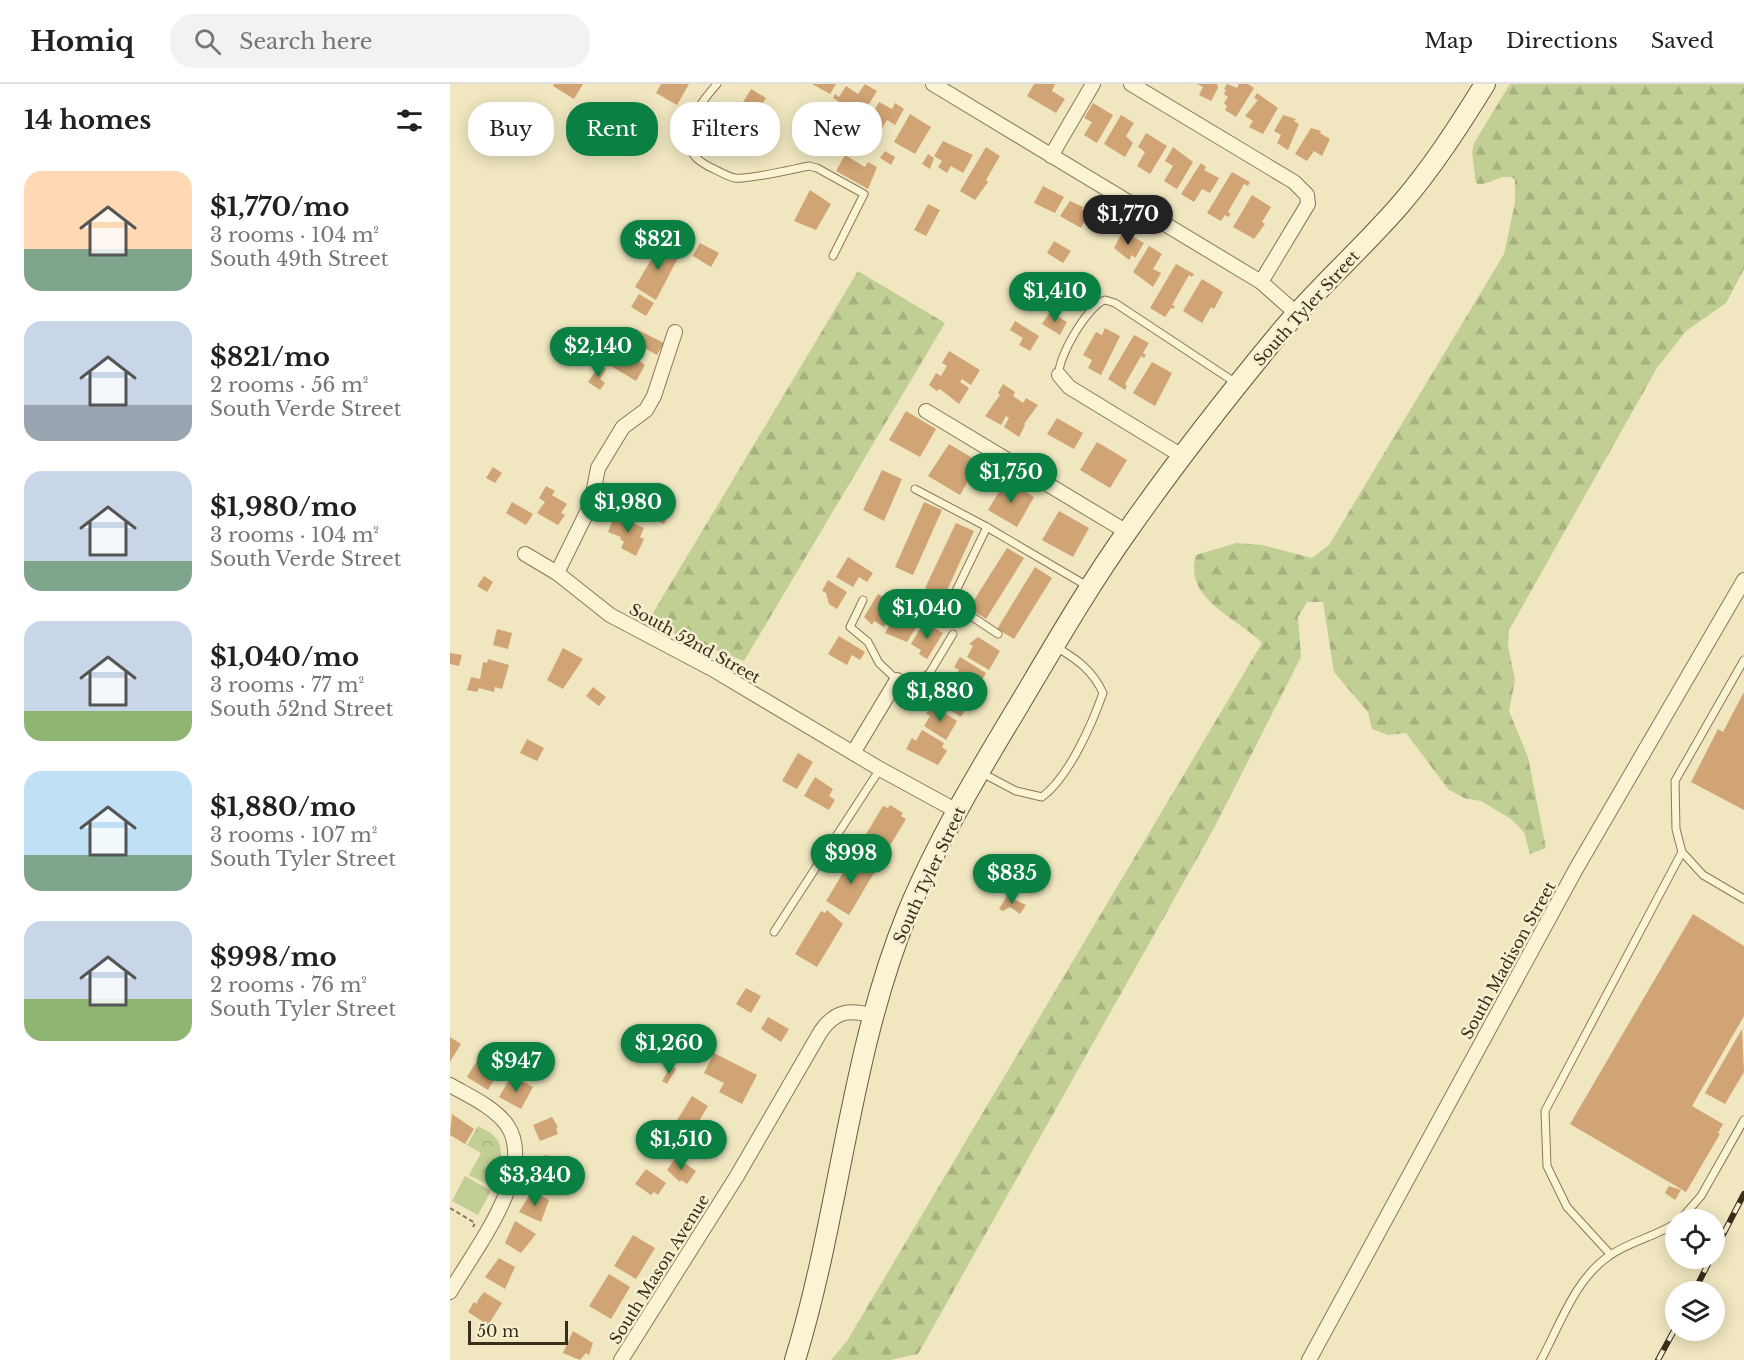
<!DOCTYPE html>
<html lang="en">
<head>
<meta charset="utf-8">
<style>
	:root { --surface:#fff; --page:#f2f2f2; --text:#202124; --muted:#757577; --line:#e0e0e0; --accent:#0b8043 }
	body { margin:0; font-family:"Libre Baskerville",serif; background:var(--page); color:var(--text); height:100vh; display:flex; flex-direction:column; font-size:22px; white-space:nowrap }
	* { box-sizing:border-box; margin:0 }
	p { font-size:20px; color:var(--muted) }
	.icon { flex:none; width:33px; height:33px; fill:none; stroke:currentColor; stroke-width:2; stroke-linecap:round; stroke-linejoin:round }
	.map { position:relative; flex:1; overflow:hidden }
	.side { display:flex; flex-direction:column; background:var(--surface); width:450px }
	.side>* { flex:none }
	.guide { position:absolute; left:18px; top:18px; width:570px; height:54px; display:flex; gap:12px }
	.controls { position:absolute; left:1215px; top:1125px; display:grid; gap:12px }
	.controls a { display:grid; place-items:center; width:60px; height:60px; border-radius:50%; background:var(--surface); box-shadow:0 3px 15px #0003; font-size:30px }
	.scale { position:absolute; left:18px; bottom:15px; width:100px; box-sizing:border-box; padding-left:6px; border:3px solid #392d1c; border-top:0; font-size:16px; line-height:21px; white-space:nowrap; color:#392d1c; -webkit-text-stroke:4px #f7f0d0; paint-order:stroke }
	.price { position:absolute; translate:-50% -51px; padding:0 14px; border-radius:21px; background:var(--accent); color:#fff; font-size:20px; line-height:39px; filter:drop-shadow(0 2px 3px #0008) }
	.price::after { content:''; position:absolute; left:50%; top:36px; width:18px; height:14px; margin-left:-9px; background:inherit; clip-path:polygon(0 0,100% 0,50% 100%) }
	.price.current { background:#222; color:#fff }
	ul { padding:0; list-style:none }
	li { display:flex; align-items:center; gap:18px; height:150px; padding:0 24px }
	li span { display:grid; place-items:center; flex:none; width:168px; height:120px; border-radius:18px; color:#555 }
	li>.icon { margin-inline-start:auto }
	span .icon { width:72px; height:72px; fill:#fffc; stroke-width:1 }
	li b { font-size:26px }
	h2 { display:flex; justify-content:space-between; align-items:center; height:72px; padding:0 24px; font-size:26px }
	.tag { padding:0 21px; border-radius:24px; background:var(--surface); box-shadow:0 3px 15px #0003; font-size:21px; line-height:54px }
	.tag.current { background:var(--accent); color:#fff }
	header { display:flex; align-items:center; gap:36px; box-sizing:border-box; height:84px; padding:0 30px; background:var(--surface); border-bottom:2px solid var(--line) }
	header strong { font-size:28px }
	nav { display:flex; gap:33px; margin-inline-start:auto; font-size:21px }
	.search { width:420px; height:54px; background:var(--page); display:flex; align-items:center; gap:15px; box-sizing:border-box; padding:0 21px; border-radius:24px; color:var(--muted); font-size:22px }
	main { display:flex; flex:1; min-height:0 }
	.map>svg:first-child { display:block }
	.forest { fill:url(#forest-firs) }
	.park { fill:url(#park-crowns) }
	.garden { fill:#c1ce94 }
	.building { fill:#d0a474 }
	.lines { fill:none; stroke-linecap:round; stroke-linejoin:round }
	.lane-casing { stroke:#8a7857; stroke-width:9 }
	.street-casing { stroke:#8a7857; stroke-width:16 }
	.secondary-casing { stroke:#6c583a; stroke-width:22 }
	.path { stroke:#8a7857; stroke-width:2; stroke-dasharray:4.5 3; stroke-linecap:butt }
	.lane { stroke:#faf3d4; stroke-width:7 }
	.street { stroke:#faf3d4; stroke-width:14 }
	.secondary { stroke:#faf3d4; stroke-width:20 }
	.rail-casing { stroke:#392d1c; stroke-width:6 }
	.rail { stroke:#f7f0d0; stroke-width:4; stroke-dasharray:11; stroke-linecap:butt }
	.labels { text-anchor:middle; stroke-width:5; stroke-linejoin:round; paint-order:stroke }
	.street-label { font-size:16px; fill:#392d1c; stroke:#f7f0d0 }
</style>
</head>
<body>
<header>
<strong>Homiq</strong>
<div class="search"><svg class="icon" aria-label="search" viewBox="0 0 24 24"><circle cx="10" cy="10" r="6"/><path d="M15 15l6 6"/></svg>Search here</div>
<nav><a>Map</a><a>Directions</a><a>Saved</a></nav>
</header>
<main>
<section class="side">
<h2>14 homes<svg class="icon" aria-label="filters" viewBox="0 0 24 24"><path d="M4 7h16M4 17h16"/><circle cx="9" cy="7" r="2"/><circle cx="15" cy="17" r="2"/></svg></h2>
<ul>
<li><span style="background:linear-gradient(#ffd9b3 65%,#7fa58c 0)"><svg class="icon" aria-label="home" viewBox="0 0 24 24"><path d="M3 11l9-7 9 7M6 9v11h12V9"/></svg></span><div><b>$1,770/mo</b><p>3 rooms · 104 m²</p><p>South 49th Street</p></div></li>
<li><span style="background:linear-gradient(#c9d6e8 70%,#9aa5b1 0)"><svg class="icon" aria-label="home" viewBox="0 0 24 24"><path d="M3 11l9-7 9 7M6 9v11h12V9"/></svg></span><div><b>$821/mo</b><p>2 rooms · 56 m²</p><p>South Verde Street</p></div></li>
<li><span style="background:linear-gradient(#c9d6e8 75%,#7fa58c 0)"><svg class="icon" aria-label="home" viewBox="0 0 24 24"><path d="M3 11l9-7 9 7M6 9v11h12V9"/></svg></span><div><b>$1,980/mo</b><p>3 rooms · 104 m²</p><p>South Verde Street</p></div></li>
<li><span style="background:linear-gradient(#c9d6e8 75%,#8fb573 0)"><svg class="icon" aria-label="home" viewBox="0 0 24 24"><path d="M3 11l9-7 9 7M6 9v11h12V9"/></svg></span><div><b>$1,040/mo</b><p>3 rooms · 77 m²</p><p>South 52nd Street</p></div></li>
<li><span style="background:linear-gradient(#bfe0f5 70%,#7fa58c 0)"><svg class="icon" aria-label="home" viewBox="0 0 24 24"><path d="M3 11l9-7 9 7M6 9v11h12V9"/></svg></span><div><b>$1,880/mo</b><p>3 rooms · 107 m²</p><p>South Tyler Street</p></div></li>
<li><span style="background:linear-gradient(#c9d6e8 65%,#8fb573 0)"><svg class="icon" aria-label="home" viewBox="0 0 24 24"><path d="M3 11l9-7 9 7M6 9v11h12V9"/></svg></span><div><b>$998/mo</b><p>2 rooms · 76 m²</p><p>South Tyler Street</p></div></li>
</ul>
</section>
<div class="map">
<svg width="1294" height="1276" viewBox="0 0 1294 1276">
	<defs>
		<pattern id="forest-firs" width="22" height="20" patternUnits="userSpaceOnUse" patternTransform="scale(1.5)"><rect width="22" height="20" fill="#c1ce94"/><path d="M5 1l3.5 6h-7zM16 11l3.5 6h-7z" fill="#a7b17f"/></pattern>
		<pattern id="park-crowns" width="20" height="18" patternUnits="userSpaceOnUse" patternTransform="scale(1.5)"><rect width="20" height="18" fill="#c1ce94"/><path d="M2 6a3 3 0 1 1 6 0M12 15a3 3 0 1 1 6 0" fill="none" stroke="#a7b17f"/></pattern>
	</defs>
	<rect width="100%" height="100%" fill="#f0e7c0"/>
	<g class="forest">
		<path d="M1060,0H1294V185L1276,219L1236,247L1207,284L1059,546L1058,562L1065,596L1059,627L1078,673L1096,764L1080,770L1074,748L1061,735L1031,717L1014,714L998,705L956,649L938,651L922,645L918,628L884,588L873,518H857L848,533L851,573L763,746L468,1270L440,1276H381L397,1257L812,559C787,533 733,516 746,471L786,459L812,461L862,474L879,461L1054,170L1065,119V95C1051,87 1039,104 1026,99L1022,68L1024,59Z"/>
		<path d="M408,187L495,239L294,577L197,539Z"/>
	</g>
	<path class="park" d="M28,1042C33,1045 41,1048 45,1053C57,1065 48,1090 43,1103L19,1091L31,1069L17,1061Z"/>
	<path class="garden" d="M15,1092L41,1107L28,1131L2,1117Z"/>
	<g class="building">
		<path d="M104,0H133L124,15L103,2Z"/>
		<path d="M211,0H239L227,21L206,9Z"/>
		<path d="M362,0H386L380,10Z"/>
		<path d="M415,0L427,7L411,33L383,14L385,10L389,13L396,2L408,10Z"/>
		<path d="M584,0H605L602,7L615,15L606,29L577,12Z"/>
		<path d="M747,0H767L768,4L761,17L749,11L753,3Z"/>
		<path d="M777,0L787,4L789,0H798L804,4L786,33L775,26L777,22L774,19L778,13L774,10L776,6L774,5Z"/>
		<path d="M301,5L316,14L294,50L279,41Z"/>
		<path d="M807,9L828,24L813,50L799,43L803,37L795,32L808,16L804,14Z"/>
		<path d="M429,18L442,25L445,19L454,25L445,41L437,36L428,51L415,43Z"/>
		<path d="M643,19L663,31L647,59L634,51L642,38L634,34Z"/>
		<path d="M460,30L481,43L465,70L444,58Z"/>
		<path d="M671,31L684,39L676,52L683,59L675,73L654,60Z"/>
		<path d="M833,31L846,35L844,37L849,40L838,66L827,59L831,51L824,47Z"/>
		<path d="M861,44L871,47L870,49L880,55L872,72L864,67L857,77L845,70Z"/>
		<path d="M696,49L717,62L700,90L687,82L695,68L688,63Z"/>
		<path d="M493,57L523,71L513,89L501,82L497,89L488,83L492,77L484,72Z"/>
		<path d="M536,63L550,72L536,96L538,98L525,116L510,107Z"/>
		<path d="M723,63L743,78L727,105L714,97L723,82L715,77Z"/>
		<path d="M435,67L445,73L441,81L430,74Z"/>
		<path d="M478,70L484,74L480,85L472,80Z"/>
		<path d="M395,71L415,83L418,78L427,83L418,105L386,87Z"/>
		<path d="M751,79L756,83L754,86L769,94L760,109L752,105L744,118L731,110Z"/>
		<path d="M782,88L800,98L798,102L794,100L778,128L781,130L778,133L775,131L771,137L757,129Z"/>
		<path d="M593,102L614,113L605,129L584,119Z"/>
		<path d="M360,106L381,120L366,146L344,137Z"/>
		<path d="M802,111L821,123L812,138L815,140L804,155L783,143Z"/>
		<path d="M620,117L633,123L632,125L639,130L631,144L610,132Z"/>
		<path d="M478,120L490,126L476,152L464,146Z"/>
		<path d="M673,147L694,159L685,174L682,171L679,176L664,164Z"/>
		<path d="M604,157L621,167L613,179L597,169Z"/>
		<path d="M211,159L230,170L206,216L185,203Z"/>
		<path d="M250,159L269,169L261,183L243,172Z"/>
		<path d="M699,162L712,170L703,185L711,189L703,203L683,188Z"/>
		<path d="M726,180L744,190L742,193L739,191L722,221L725,222L723,225L721,224L715,233L700,224Z"/>
		<path d="M602,192L609,196L611,194L623,206L618,213L622,216L617,224L588,205L596,194L599,196Z"/>
		<path d="M752,195L773,208L764,225L761,223L752,239L733,227Z"/>
		<path d="M189,210L204,219L196,232L181,223Z"/>
		<path d="M600,228L617,238L610,251L592,240Z"/>
		<path d="M565,237L589,252L580,267L569,261L573,254L560,246Z"/>
		<path d="M655,244L670,252L651,291L638,284L642,276L633,271L646,248L652,251Z"/>
		<path d="M186,245L214,259L207,271L196,265L189,277L195,281L186,297L161,282L167,272L173,275L175,271L172,269Z"/>
		<path d="M684,251L699,259L693,269L696,271L694,274L691,272L675,300L677,302L675,306L658,295Z"/>
		<path d="M499,267L530,286L521,301L512,295L510,298L519,304L509,320L490,305L487,307L479,301L486,289L491,292L497,282L492,279Z"/>
		<path d="M702,278L722,289L705,322L683,309Z"/>
		<path d="M150,281L156,285L150,295L155,299L150,306L138,298Z"/>
		<path d="M553,300L565,308L563,312L573,319L576,314L588,321L574,340L575,341L569,353L554,343L559,334L556,332L551,341L535,332L550,311L548,309Z"/>
		<path d="M456,327L486,345L470,373L439,356Z"/>
		<path d="M607,334L633,349L624,365L597,350Z"/>
		<path d="M647,358L677,376L660,404L630,386Z"/>
		<path d="M499,360L529,378L510,411L478,392Z"/>
		<path d="M43,383L52,389L45,399L36,394Z"/>
		<path d="M432,386L452,395L434,437L413,426Z"/>
		<path d="M556,396L584,413L567,443L538,426Z"/>
		<path d="M96,402L105,407L102,411L117,420L111,429L115,431L108,441L87,429L95,418L89,414Z"/>
		<path d="M62,418L83,430L76,441L56,429Z"/>
		<path d="M474,418L492,426L463,491L445,483Z"/>
		<path d="M609,427L639,444L623,473L592,456Z"/>
		<path d="M206,428L217,433L214,440L203,435Z"/>
		<path d="M165,431L194,444L190,453L194,455L186,472L171,464L174,458L170,455L171,453L158,448Z"/>
		<path d="M506,439L524,447L494,513L475,504Z"/>
		<path d="M557,464L574,474L536,535L519,524Z"/>
		<path d="M398,473L423,489L417,498L409,493L403,503L386,493Z"/>
		<path d="M585,483L602,494L564,555L547,545Z"/>
		<path d="M34,492L43,498L37,508L27,502Z"/>
		<path d="M378,496L397,508L387,525L379,520L376,509L372,507Z"/>
		<path d="M428,510L447,521L434,543L424,537L422,541L414,533Z"/>
		<path d="M450,524L470,537L457,558L435,549Z"/>
		<path d="M474,538L493,549L477,575L469,570L471,566L461,560Z"/>
		<path d="M47,545L62,549L58,565L43,561Z"/>
		<path d="M389,552L415,568L410,576L402,571L397,581L378,570Z"/>
		<path d="M528,553L550,567L539,586L517,573L523,562L519,560Z"/>
		<path d="M113,564L133,575L113,605L97,596Z"/>
		<path d="M0,569L12,571L9,582L0,580Z"/>
		<path d="M510,573L536,589L524,609L503,596L509,586L504,583Z"/>
		<path d="M38,575L59,581L52,605L45,603L44,608L29,604L27,608L17,606L21,593L30,595L33,578L37,579Z"/>
		<path d="M497,598L523,613L511,633L489,619L495,609L491,607Z"/>
		<path d="M143,603L156,613L149,622L136,612Z"/>
		<path d="M1294,608V726L1241,698L1268,645L1273,648Z"/>
		<path d="M485,623L507,637L496,656L474,642L480,632L476,630L479,625L483,627Z"/>
		<path d="M472,646L494,659L492,663L497,667L488,681L456,665L462,654L466,657Z"/>
		<path d="M77,655L94,664L87,677L70,669Z"/>
		<path d="M348,669L363,678L347,705L332,697Z"/>
		<path d="M365,693L383,705L379,712L385,716L379,726L354,712Z"/>
		<path d="M440,721L453,729L451,732L456,735L430,778L407,765L433,722L438,724Z"/>
		<path d="M409,773L422,781L421,785L425,787L399,831L376,817L402,774L406,777Z"/>
		<path d="M557,812L576,821L570,830L560,823L553,827L549,825Z"/>
		<path d="M377,826L393,840L367,883L345,870L371,827L375,829Z"/>
		<path d="M1243,830L1294,862V932L1242,1022L1273,1040L1268,1049L1270,1050L1236,1108L1120,1040Z"/>
		<path d="M296,904L311,912L301,929L286,920Z"/>
		<path d="M318,933L339,945L331,958L311,945Z"/>
		<path d="M1292,945L1294,988L1275,1020L1255,1009Z"/>
		<path d="M0,953L11,960L0,978Z"/>
		<path d="M264,969L307,991L292,1020L269,1008L274,999L254,989Z"/>
		<path d="M30,972L44,980L42,984L49,988L38,1006L17,993Z"/>
		<path d="M221,982L226,985L217,1000L212,997Z"/>
		<path d="M60,994L67,998L69,995L83,1003L71,1025L49,1013Z"/>
		<path d="M242,1012L258,1022L241,1050L224,1041Z"/>
		<path d="M2,1030L24,1045L15,1060L0,1051Z"/>
		<path d="M102,1033L108,1043L106,1044L108,1050L90,1057L83,1041Z"/>
		<path d="M94,1071L117,1076L110,1098L91,1094L92,1082H90Z"/>
		<path d="M226,1073L246,1087L237,1100L231,1096L230,1098L217,1086Z"/>
		<path d="M196,1085L216,1099L208,1111L204,1108L201,1111L185,1100Z"/>
		<path d="M1219,1102L1231,1106L1225,1116L1215,1109Z"/>
		<path d="M82,1107L99,1116L91,1138L69,1128Z"/>
		<path d="M65,1137L86,1150L71,1169L55,1159Z"/>
		<path d="M183,1151L205,1164L186,1195L164,1182Z"/>
		<path d="M49,1174L65,1183L55,1205L35,1193Z"/>
		<path d="M159,1190L180,1203L161,1235L139,1222Z"/>
		<path d="M34,1208L52,1219L38,1241L18,1228L24,1218L27,1220L28,1216Z"/>
		<path d="M123,1247L143,1259L139,1271L136,1269L130,1276L113,1269Z"/>
	</g>
	<g class="lines">
		<g class="lane-casing">
			<g id="lane">
				<path d="M267,0C243,27 217,65 264,85C270,88 279,93 285,94C298,96 343,85 359,82L367,84L414,110L383,172"/>
				<path d="M609,291C607,274 638,221 655,216L665,219L786,299"/>
				<path d="M465,405L535,442L639,503"/>
				<path d="M537,443L502,515L503,520L548,550"/>
				<path d="M413,516L400,543L418,558L429,579L447,596L462,599L479,590L503,550"/>
				<path d="M1294,576L1225,697L1226,745L1232,768L1253,791L1294,815"/>
				<path d="M532,689L566,707L592,713C619,693 642,640 653,609C643,587 627,575 606,563"/>
				<path d="M324,848L430,685"/>
				<path d="M1230,1136L1251,1112L1294,1036"/>
				<path d="M1160,1170L1117,1123L1097,1082L1095,1027L1232,768"/>
				<path d="M1091,1276C1110,1241 1125,1195 1159,1172C1180,1157 1205,1153 1226,1139"/>
			</g>
		</g>
		<g class="street-casing">
			<g id="street">
				<path d="M483,0L811,198L846,229"/>
				<path d="M681,0L844,98L857,111L858,120L811,198"/>
				<path d="M601,72L643,0"/>
				<path d="M609,291L619,303L732,372"/>
				<path d="M476,327L677,448"/>
				<path d="M75,470L107,489L160,531L264,586L430,685L507,727"/>
				<path d="M107,489L141,420L148,384L173,343L196,326L204,312L225,248"/>
				<path d="M403,669L447,596"/>
				<path d="M0,1001C19,1012 44,1023 57,1041C88,1086 23,1168 0,1208"/>
				<path d="M171,1276L287,1092L371,947C386,926 401,925 424,932"/>
				<path d="M859,1276L1126,785L1294,496"/>
			</g>
		</g>
		<g class="secondary-casing">
			<path id="secondary" d="M345,1276C390,1130 399,973 457,830C487,757 528,689 569,621C604,562 639,501 679,445C726,378 776,314 828,251C866,205 911,166 950,121C982,84 1009,42 1035,0"/>
		</g>
		<path class="path" d="M0,1124L25,1139L23,1143"/>
		<use href="#lane" class="lane"/>
		<use href="#street" class="street"/>
		<use href="#secondary" class="secondary"/>
		<g class="rail-casing">
			<g id="rail">
				<path d="M1264,1168L1294,1110"/>
				<path d="M1244,1208L1261,1174"/>
				<path d="M1208,1276L1226,1243"/>
			</g>
		</g>
		<use href="#rail" class="rail"/>
	</g>
	<g class="labels">
		<g class="street-label">
			<text transform="translate(856 224) rotate(-48)" y="6">South Tyler Street</text>
			<text transform="translate(245 559) rotate(29)" y="6">South 52nd Street</text>
			<text transform="translate(479 791) rotate(-65)" y="6">South Tyler Street</text>
			<text transform="translate(1058 876) rotate(-61)" y="6">South Madison Street</text>
			<text transform="translate(209 1185) rotate(-58)" y="6">South Mason Avenue</text>
		</g>
	</g>
</svg>
<div class="controls">
<a><svg class="icon" aria-label="locate" viewBox="0 0 24 24"><circle cx="12" cy="12" r="6"/><path d="M12 2v4M12 18v4M2 12h4M18 12h4"/></svg></a>
<a><svg class="icon" aria-label="layers" viewBox="0 0 24 24"><path d="M12 4l9 5-9 5-9-5zM3 14l9 5 9-5"/></svg></a>
</div>
<div class="scale">50 m</div>
<b class="price current" style="left:678px;top:162px">$1,770</b>
<b class="price" style="left:208px;top:187px">$821</b>
<b class="price" style="left:605px;top:239px">$1,410</b>
<b class="price" style="left:148px;top:294px">$2,140</b>
<b class="price" style="left:561px;top:420px">$1,750</b>
<b class="price" style="left:178px;top:450px">$1,980</b>
<b class="price" style="left:477px;top:556px">$1,040</b>
<b class="price" style="left:490px;top:639px">$1,880</b>
<b class="price" style="left:401px;top:801px">$998</b>
<b class="price" style="left:562px;top:821px">$835</b>
<b class="price" style="left:219px;top:991px">$1,260</b>
<b class="price" style="left:66px;top:1009px">$947</b>
<b class="price" style="left:231px;top:1087px">$1,510</b>
<b class="price" style="left:85px;top:1123px">$3,340</b>
<div class="guide">
<a class="tag">Buy</a>
<a class="tag current">Rent</a>
<a class="tag">Filters</a>
<a class="tag">New</a>
</div>
</div>
</main>
</body>
</html>
